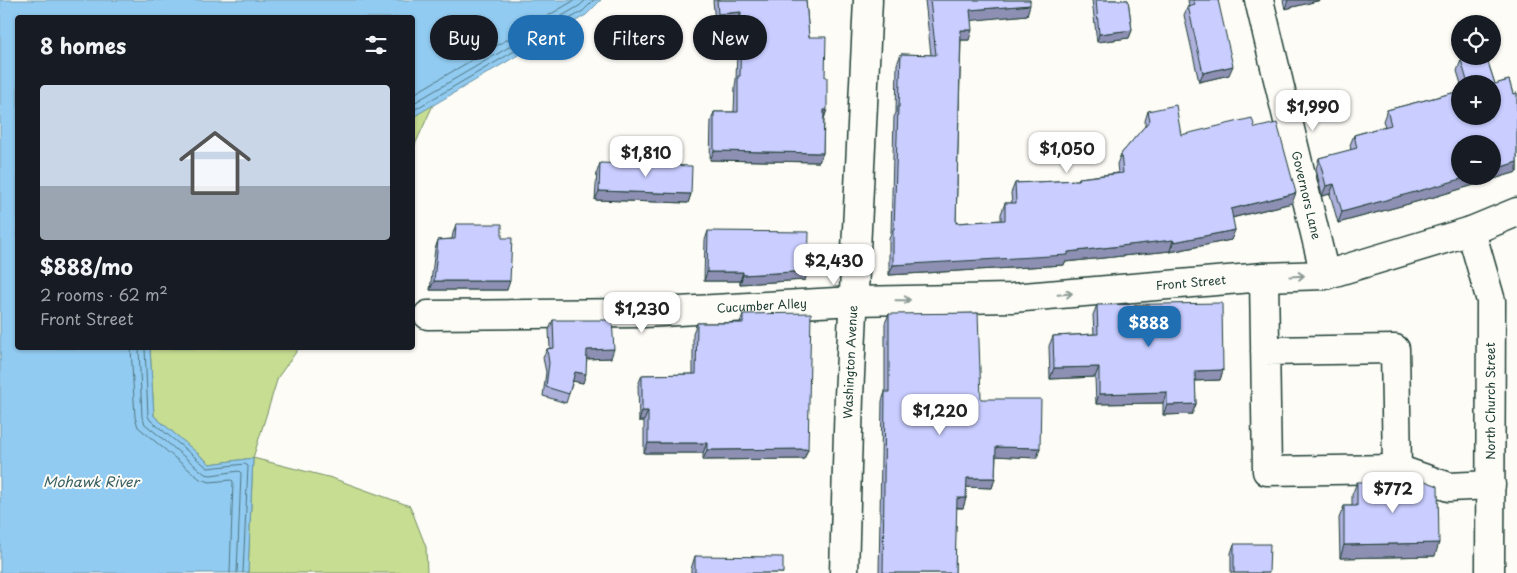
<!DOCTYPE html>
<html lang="en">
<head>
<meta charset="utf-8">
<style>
	:root { --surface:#171b24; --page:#20242c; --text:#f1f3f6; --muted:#9ea1a6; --accent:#1f6fb2 }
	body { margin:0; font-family:"Playpen Sans",sans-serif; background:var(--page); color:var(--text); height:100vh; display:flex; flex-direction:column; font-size:19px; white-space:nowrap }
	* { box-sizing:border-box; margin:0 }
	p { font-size:16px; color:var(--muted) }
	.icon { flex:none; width:28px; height:28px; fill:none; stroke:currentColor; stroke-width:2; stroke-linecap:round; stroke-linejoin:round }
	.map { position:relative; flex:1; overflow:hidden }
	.details { position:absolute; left:15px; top:15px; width:400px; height:335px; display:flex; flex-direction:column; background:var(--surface); border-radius:5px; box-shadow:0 1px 4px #0004 }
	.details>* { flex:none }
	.hud { position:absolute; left:430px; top:15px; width:475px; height:45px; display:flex; gap:10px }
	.controls { position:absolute; left:1451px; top:15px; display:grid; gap:10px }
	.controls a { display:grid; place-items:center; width:50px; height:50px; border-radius:50%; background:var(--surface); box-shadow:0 1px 4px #0004; font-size:25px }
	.price { position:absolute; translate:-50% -42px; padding:0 11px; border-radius:10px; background:#fff; color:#222; font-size:16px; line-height:32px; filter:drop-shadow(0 1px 2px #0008) }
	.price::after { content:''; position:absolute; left:50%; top:30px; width:15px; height:11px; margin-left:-8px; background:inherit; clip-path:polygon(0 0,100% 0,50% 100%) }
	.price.current { background:var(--accent); color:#fff }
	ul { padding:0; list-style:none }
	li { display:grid; align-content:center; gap:10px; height:265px; padding:0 25px }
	li span { display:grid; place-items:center; height:155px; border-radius:5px; color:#555 }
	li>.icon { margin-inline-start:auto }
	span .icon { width:90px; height:90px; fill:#fffc; stroke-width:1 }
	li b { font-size:21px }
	h2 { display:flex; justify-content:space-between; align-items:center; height:60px; padding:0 25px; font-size:21px }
	.pill { padding:0 18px; border-radius:22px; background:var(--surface); box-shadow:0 1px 4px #0004; font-size:18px; line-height:45px }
	.pill.current { background:var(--accent); color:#fff }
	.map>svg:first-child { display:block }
	.green { fill:#c7dd92; stroke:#738d63 }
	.water { fill:#92cbf1; stroke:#6492a5 }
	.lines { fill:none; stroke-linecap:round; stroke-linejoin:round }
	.shore { stroke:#4d7680; stroke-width:1 }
	.minor-casing { stroke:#1f3d34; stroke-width:31 }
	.minor { stroke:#fdfcf7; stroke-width:28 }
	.wall { fill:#adb0db; stroke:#1f3d34; fill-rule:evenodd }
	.shaded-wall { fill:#8d90b2; stroke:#1f3d34 }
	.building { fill:#c9cdff; stroke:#1f3d34 }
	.oneway { stroke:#8e9c96 }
	.labels { text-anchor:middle; stroke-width:4; stroke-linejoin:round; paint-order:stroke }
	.street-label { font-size:12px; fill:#1f3d34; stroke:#fdfcf7 }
	.water-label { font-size:14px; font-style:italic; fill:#3c6063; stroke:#fdfcf7 }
</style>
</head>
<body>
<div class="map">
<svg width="1517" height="573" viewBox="0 0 1517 573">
	<rect width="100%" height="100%" fill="#fdfcf7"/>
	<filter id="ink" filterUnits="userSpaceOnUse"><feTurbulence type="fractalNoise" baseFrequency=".02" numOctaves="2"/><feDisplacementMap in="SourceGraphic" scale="10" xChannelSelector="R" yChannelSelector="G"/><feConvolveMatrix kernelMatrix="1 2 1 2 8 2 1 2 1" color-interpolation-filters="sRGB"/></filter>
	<g filter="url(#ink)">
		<g class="green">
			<path d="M433,104V105L413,149V117Z"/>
			<path d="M150,348H299L278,377L253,458L332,478L410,506L426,547L427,573H248L253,458L210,464L154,416Z"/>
		</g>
		<path class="water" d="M0,0H601L586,15L413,117L412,18H18V348H150L154,416L210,464L253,458L248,573H0Z"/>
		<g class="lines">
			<g class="shore">
				<path d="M412,95L575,0"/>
				<path d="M412,104L579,6L586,0"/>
				<path d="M412,111L583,11L594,0"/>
				<path d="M131,348L135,417L138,427L200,479L210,482L231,480L233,481L230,573"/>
				<path d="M139,348L142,417L145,424L205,474L211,475L239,471L241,473L237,573"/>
				<path d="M145,348L148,416L150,420L208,468L245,464L248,466L243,573"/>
			</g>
			<g class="minor-casing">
				<g id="minor">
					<path id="s1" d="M1259,0L1325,275"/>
					<path d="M1471,231L1491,301L1490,573"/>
					<path d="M1264,277L1267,471L1397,469L1395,349L1265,351"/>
					<path id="s2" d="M428,315L644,313L854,301L1012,298L1264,277L1325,275L1471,231L1517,212"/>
					<path d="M1397,469L1449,487L1491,485"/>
					<path id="s3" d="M844,573L849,396L868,0"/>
				</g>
			</g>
			<use href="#minor" class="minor"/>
		</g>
		<g class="wall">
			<path d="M713,0H806L809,37L824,119L823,153L819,162L710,160L711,121L714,112H734L735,86L736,80L738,21L715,23Z"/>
			<path d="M925,0H1030L1027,15L971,20L969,40H961L956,223L1001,220V214L1005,203H1012L1011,193L1015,183L1078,180L1079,178L1118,173L1117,164L1121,154L1145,126V121L1148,111L1181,135L1255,128L1292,203L1232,218L1235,230L1231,240L1170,252V251L1065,262L1064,265L889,275V239L891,234L894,117L896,113L897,64L901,54L931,55Z"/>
			<path d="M1092,0H1128L1132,30L1129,38L1097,42Z"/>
			<path d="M1188,0H1218L1229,75L1199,82L1184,15L1188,6H1189Z"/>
			<path d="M1283,0H1321L1285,9Z"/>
			<path d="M1474,56H1486L1495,84L1509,80L1513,94L1517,93V172L1434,197L1338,223L1330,194L1322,196L1316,169L1319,158L1351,150L1350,145L1354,135L1385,126L1383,121L1387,110L1460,91V116H1492V84H1461L1457,71L1461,60ZM1460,144H1492V176H1460Z"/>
			<path d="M600,163L691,194L688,203L595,200L597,172Z"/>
			<path d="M456,224L502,238L507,290H430L435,249L438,240L452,239L453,233Z"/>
			<path d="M708,231L805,280L740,284V281H704L705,240Z"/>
			<path d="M1097,305L1223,370L1220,380L1195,381L1196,404L1192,414L1163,415V403L1096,404L1095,377L1050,379L1049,346L1053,336L1094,334L1093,315Z"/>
			<path d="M743,314L808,449L804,459L703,460V453H644V421H639L638,385L642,375L693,374V333L697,323H740Z"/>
			<path d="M889,314L981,399L1040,448L1037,458L996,456L995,478L992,488L966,487V498L963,508H956L955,573H879L882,401L885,392V323Z"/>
			<path d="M553,320L611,358L587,359L583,383L573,381L566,403L543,396L546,372L543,358L547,349L550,348L549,330Z"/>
			<path d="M1357,482L1435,556L1340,558L1339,518L1344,506H1352V495Z"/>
			<path d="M1234,544L1269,573H1231V553Z"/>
			<path d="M695,556L783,573H691V569Z"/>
		</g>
		<g class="shaded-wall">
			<path d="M1288,0H1321L1285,9Z"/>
			<path d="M1030,5L1027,15L967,21L970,10Z"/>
			<path d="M741,12L738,21L715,23L718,14Z"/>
			<path d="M961,30H972L969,40H958Z"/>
			<path d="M1132,30L1129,38L1097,42L1099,34Z"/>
			<path d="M1233,66L1229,75L1199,82L1203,73Z"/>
			<path d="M824,110H827L824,119Z"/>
			<path d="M714,151L823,153L819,162L710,160Z"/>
			<path d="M1517,162V172L1434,197L1338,223L1342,212L1471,176H1492V170Z"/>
			<path d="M1334,184L1330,194L1322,196L1326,186Z"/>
			<path d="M599,191L691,194L688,203L595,200Z"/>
			<path d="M1296,193L1292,203L1227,219L1231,209Z"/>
			<path d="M1235,230L1231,240L1170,252L1174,242Z"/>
			<path d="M1173,240L1170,251L1065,262L1064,265L889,275L893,265L1068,252Z"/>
			<path d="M808,271L805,280L740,284L743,275Z"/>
			<path d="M707,272H743L740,281H704Z"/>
			<path d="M434,281H510L507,290H430Z"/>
			<path d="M614,349L611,358L584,359L587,350Z"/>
			<path d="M1099,367L1095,377L1050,379L1054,368Z"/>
			<path d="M1223,370L1220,380L1191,381L1195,371Z"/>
			<path d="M575,372L586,374L583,383L572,381Z"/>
			<path d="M1167,392L1163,403L1096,404L1099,394Z"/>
			<path d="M1196,404L1192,414L1163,415L1167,405Z"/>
			<path d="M642,411H648L644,421H639Z"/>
			<path d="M648,443H707L703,453H644Z"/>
			<path d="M996,447L1040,448L1037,458L992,456Z"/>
			<path d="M808,449L804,459L703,460L707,450Z"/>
			<path d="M967,478H995L992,488L963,487Z"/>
			<path d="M957,498H966L963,508L953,507Z"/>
			<path d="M1439,543L1435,556L1340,558L1344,545Z"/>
		</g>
		<g class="building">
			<path d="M717,0H806L809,37H826L825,77H827V110H824L823,153L714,151V112H738V76H740L741,12L718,14Z"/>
			<path d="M930,0H1030V5L970,10L972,30H961L956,223L1005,220V203H1016L1015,183L1079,180V178L1123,173L1121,154L1150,120L1148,111L1176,105L1181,135L1252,118L1255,128L1277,123L1296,193L1231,209L1235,230L1174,242L1173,240L1068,252V255L893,265V229H894L898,107H899L901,54L936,55Z"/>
			<path d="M1096,0H1128L1132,30L1099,34Z"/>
			<path d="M1193,0H1218L1233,66L1203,73L1188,6L1195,4Z"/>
			<path d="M1474,56H1486L1495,84L1509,80L1513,94L1517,93V162L1492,170V144H1460V176H1471L1437,186L1342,212L1334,184L1326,186L1319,158L1357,148L1354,135L1391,125L1387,110L1460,91V116H1492V84H1468L1461,60Z"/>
			<path d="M600,163L692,166L691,194L599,191Z"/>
			<path d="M456,224H502V238H512L510,281H434L438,240L455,239Z"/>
			<path d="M708,231L809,232L808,271L743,275V272H707Z"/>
			<path d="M1222,303L1223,370L1195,371L1196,404L1167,405V392L1099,394V367L1054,368L1053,336L1098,334L1097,305Z"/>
			<path d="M811,313L808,449L707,450V443H648V411H642V375L696,374L697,323H743V314Z"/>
			<path d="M978,313L981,399H1041L1040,448L996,447L995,478H967L966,498H957L955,573H884V572H883L885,392H889V314Z"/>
			<path d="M553,320H612L614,349L587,350L586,374L575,372L569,394L546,387L549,363L547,349L554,348Z"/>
			<path d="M1425,481L1438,486L1439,543L1344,545V506H1357V482Z"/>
			<path d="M1234,544H1270L1269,573H1234Z"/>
			<path d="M695,556L783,557V573H695Z"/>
		</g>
		<defs><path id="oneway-shaft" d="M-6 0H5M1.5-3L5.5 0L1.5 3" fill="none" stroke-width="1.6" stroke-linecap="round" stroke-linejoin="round" transform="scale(1.25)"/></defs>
		<g class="oneway">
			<use href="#oneway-shaft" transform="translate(1297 276) rotate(-3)"/>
			<use href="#oneway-shaft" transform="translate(1065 294) rotate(-5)"/>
			<use href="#oneway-shaft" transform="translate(903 300) rotate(-1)"/>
		</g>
	</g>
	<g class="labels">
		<g class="street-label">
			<text dy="4" stroke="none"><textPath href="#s1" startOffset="201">Governors Lane</textPath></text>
			<text dy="4" stroke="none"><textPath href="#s2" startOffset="764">Front Street</textPath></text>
			<text dy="4" stroke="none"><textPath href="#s2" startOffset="334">Cucumber Alley</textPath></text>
			<text dy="4" stroke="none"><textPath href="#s3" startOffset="211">Washington Avenue</textPath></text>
			<text transform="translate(1491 401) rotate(-90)" y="4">North Church Street</text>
		</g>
		<g class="water-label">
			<text x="91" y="487">Mohawk River</text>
		</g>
	</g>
</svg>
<div class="controls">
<a><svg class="icon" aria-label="locate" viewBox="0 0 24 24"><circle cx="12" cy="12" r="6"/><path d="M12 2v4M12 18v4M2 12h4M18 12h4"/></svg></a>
<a>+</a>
<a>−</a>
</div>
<b class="price" style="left:1313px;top:132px">$1,990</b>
<b class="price" style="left:1067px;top:174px">$1,050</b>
<b class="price" style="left:646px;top:178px">$1,810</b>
<b class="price" style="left:834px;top:286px">$2,430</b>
<b class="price" style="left:642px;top:334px">$1,230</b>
<b class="price current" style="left:1149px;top:348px">$888</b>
<b class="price" style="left:940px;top:436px">$1,220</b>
<b class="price" style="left:1393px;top:514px">$772</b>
<div class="hud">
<a class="pill">Buy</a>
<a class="pill current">Rent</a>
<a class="pill">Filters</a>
<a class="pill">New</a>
</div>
<section class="details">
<h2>8 homes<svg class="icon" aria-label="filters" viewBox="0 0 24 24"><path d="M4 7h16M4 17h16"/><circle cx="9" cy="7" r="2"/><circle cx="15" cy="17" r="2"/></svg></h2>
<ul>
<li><span style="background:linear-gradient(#c9d6e8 65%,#9aa5b1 0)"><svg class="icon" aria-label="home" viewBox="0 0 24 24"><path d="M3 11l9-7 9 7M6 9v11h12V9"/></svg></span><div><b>$888/mo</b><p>2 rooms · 62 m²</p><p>Front Street</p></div></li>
</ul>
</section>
</div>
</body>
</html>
